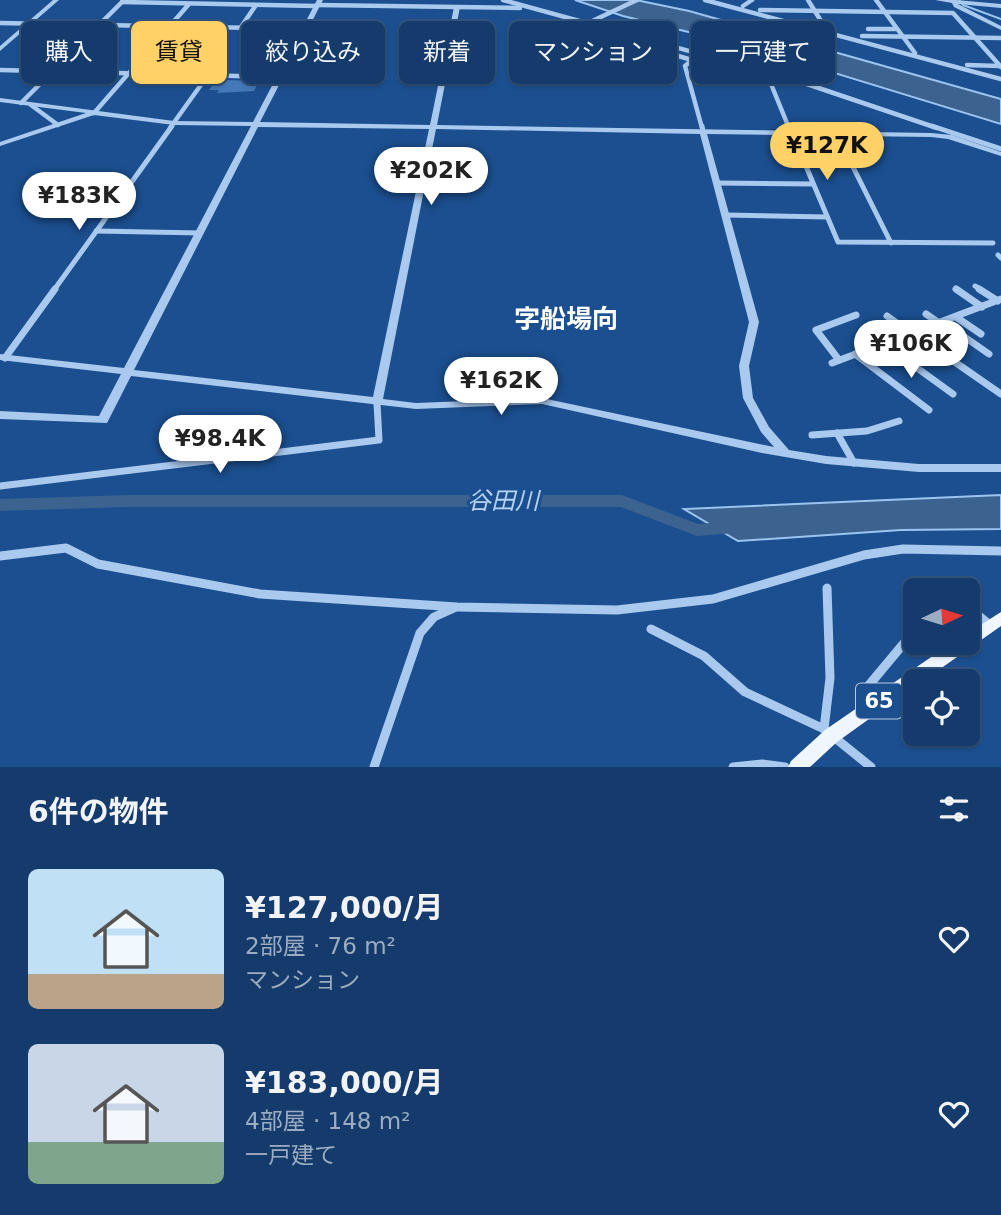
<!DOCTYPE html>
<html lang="ja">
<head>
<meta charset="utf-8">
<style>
	:root { --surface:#143b6b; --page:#1d4271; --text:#f1f3f6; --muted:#9dadc1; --line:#33557e; --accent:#ffd166 }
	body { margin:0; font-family:"DejaVu Sans","Noto Sans JP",sans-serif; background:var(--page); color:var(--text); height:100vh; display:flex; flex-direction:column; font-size:26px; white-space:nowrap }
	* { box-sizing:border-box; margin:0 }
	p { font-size:23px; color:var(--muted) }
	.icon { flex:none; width:38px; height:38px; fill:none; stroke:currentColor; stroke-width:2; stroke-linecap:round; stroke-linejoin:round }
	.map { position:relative; height:767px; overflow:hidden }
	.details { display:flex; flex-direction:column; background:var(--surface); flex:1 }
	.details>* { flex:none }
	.guide { position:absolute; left:21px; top:21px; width:959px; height:63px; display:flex; gap:14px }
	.needle { width:46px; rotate:86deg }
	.buttons { position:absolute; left:903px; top:578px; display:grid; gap:14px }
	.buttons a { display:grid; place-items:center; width:77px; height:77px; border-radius:10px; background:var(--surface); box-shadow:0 2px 5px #0004,0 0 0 2px var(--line); font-size:35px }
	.price { position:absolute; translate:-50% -60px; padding:0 16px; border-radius:24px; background:#fff; color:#222; font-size:23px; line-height:46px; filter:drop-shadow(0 2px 4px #0008) }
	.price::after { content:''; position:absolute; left:50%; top:42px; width:21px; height:16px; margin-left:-10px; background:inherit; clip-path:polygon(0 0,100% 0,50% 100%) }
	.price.current { background:var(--accent); color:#111 }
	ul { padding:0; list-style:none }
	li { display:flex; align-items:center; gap:21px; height:175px; padding:0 28px }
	li span { display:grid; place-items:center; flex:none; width:196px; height:140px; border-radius:10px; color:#555 }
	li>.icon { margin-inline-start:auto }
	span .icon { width:84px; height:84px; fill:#fffc; stroke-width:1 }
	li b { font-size:30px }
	h2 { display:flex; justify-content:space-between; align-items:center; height:84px; padding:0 28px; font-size:30px }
	.pill { padding:0 24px; border-radius:10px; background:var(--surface); box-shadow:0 2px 5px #0004,0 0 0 2px var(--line); font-size:24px; line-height:63px }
	.pill.current { background:var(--accent); color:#111 }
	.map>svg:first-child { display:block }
	.water { fill:#3c6290; stroke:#9cc4f0; stroke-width:2 }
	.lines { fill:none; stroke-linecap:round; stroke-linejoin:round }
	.stream { stroke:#9cc4f0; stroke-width:2 }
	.river { fill:#3c6290; fill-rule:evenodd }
	.building { fill:#4478b7 }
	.minor-far3 { stroke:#a9c9ee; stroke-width:4.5 }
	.minor-far2 { stroke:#a9c9ee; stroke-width:5 }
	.minor-far1 { stroke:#a9c9ee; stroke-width:7 }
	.minor { stroke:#a9c9ee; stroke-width:9 }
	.tertiary { fill:#a9c9ee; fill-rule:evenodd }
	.primary { fill:#f0f6ff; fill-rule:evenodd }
	.labels { text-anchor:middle; stroke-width:6; stroke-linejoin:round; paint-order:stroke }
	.shield { fill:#1b4f8f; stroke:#bbcadd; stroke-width:2 }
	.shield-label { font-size:21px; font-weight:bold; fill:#fff }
	.water-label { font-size:24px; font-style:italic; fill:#b5d3f5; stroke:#1b4f8f }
	.quarter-label { font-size:26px; font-weight:bold; fill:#fff; stroke:#1b4f8f }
</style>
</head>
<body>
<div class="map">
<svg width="1001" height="767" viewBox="0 0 1001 767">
	<rect width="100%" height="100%" fill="#1b4f8f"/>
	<g class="water">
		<path d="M575,0H636L689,11L1001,99V124L750,47L623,16Z"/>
		<path d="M1001,495V529L901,530L738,541L684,509Z"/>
	</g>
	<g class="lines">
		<path class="stream" d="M959,0L963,5L1001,19"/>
		<path class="river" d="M128,495H622L698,524L735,521L741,523L743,527L741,531L735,533L697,536L621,507H128L0,511V499Z"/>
	</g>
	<path class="building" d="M216,80H226L259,81L254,91L217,93L219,90H209Z"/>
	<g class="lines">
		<g class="minor-far3">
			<path d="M503,0L795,80L937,128"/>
			<path d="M705,0L1001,79"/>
			<path d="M808,0L826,29"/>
			<path d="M876,0L915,53"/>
			<path d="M122,2L316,6"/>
			<path d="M317,5L520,8"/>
			<path d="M743,6L752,0"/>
			<path d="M760,10L953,13L1001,67"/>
			<path d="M0,23L305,29"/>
			<path d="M588,23L637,0"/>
			<path d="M241,27L256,5"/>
			<path d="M609,28L603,32L609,36L692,60L685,66L702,128"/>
			<path d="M868,29H896"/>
			<path d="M862,36L1001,38"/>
			<path d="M967,65L1000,66"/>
			<path d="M0,70L281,77"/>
			<path d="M771,84L789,128"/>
			<path d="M21,103L124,0"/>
			<path d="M31,105L58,125"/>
			<path d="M94,113L189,4"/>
			<path d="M170,128L208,75"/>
		</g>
		<g class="minor-far2">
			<path d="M702,126L703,131"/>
			<path d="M789,126L838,242L993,243"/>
			<path d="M932,126L1001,149"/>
			<path d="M836,133L891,243"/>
			<path d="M717,183L813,184"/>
			<path d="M726,215L827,217"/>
			<path d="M96,231L201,233"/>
			<path d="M998,255L1001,258"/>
			<path d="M975,286L982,290"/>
			<path d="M54,290L172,126"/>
		</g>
		<g class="minor-far1">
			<path d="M956,289L982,307"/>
			<path d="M979,289L998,301"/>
			<path d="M926,314L939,323"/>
			<path d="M887,316L911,333"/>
			<path d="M956,317L981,334"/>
			<path d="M943,322L989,354"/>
			<path d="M913,333L1001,394"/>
			<path d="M884,344L953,394"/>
			<path d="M855,354L929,410"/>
			<path d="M5,358L55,289"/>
			<path d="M839,360L816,330L856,315"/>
			<path d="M832,363L1001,299"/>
			<path d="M837,433L854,463"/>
			<path d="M812,435L867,431L899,421"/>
			<path d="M0,486L379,440L377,403"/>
		</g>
		<g class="minor">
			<path d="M0,556L66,548L98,564L260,594L457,607L617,610L713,599L864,555L903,549L1001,551"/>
			<path d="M827,588L830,678L824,729L871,767"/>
			<path d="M950,590L952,587"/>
			<path d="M968,607L991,626"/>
			<path d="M651,629L704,656L745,692L824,729"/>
			<path d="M871,706L864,691L915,630"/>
			<path d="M374,767L420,633L434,617L454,608"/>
			<path d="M733,767L762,764L785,767"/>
		</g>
		<g class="tertiary">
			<path d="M53,0H59L0,51V46Z"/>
			<path d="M317,0H323L260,122L430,125L454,7L457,5L460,7L437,125L931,133L952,135L1001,152V156L948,139L931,137L707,134L759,322L749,366L753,398L769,427L789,450L826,456L919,464H1001V472H919L826,464L762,453L542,404L416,409L381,405L377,406L372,404L131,376L107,423L0,419V411L99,416L121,374L0,360V354L124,368L251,126L174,125L94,115L0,146V142L86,113L0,102V98L174,121L253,122ZM258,127L429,129L373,397L134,370ZM436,129L700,134L749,322L739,366L743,398L761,432L774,447L542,398L416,403L383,399Z"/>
			<path d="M935,0H956L1001,4V8L958,4L1001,26V30L954,7L952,3Z"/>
		</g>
		<path class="primary" d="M1001,612V626L923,681H915V686L837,742L810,767H788L791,761L825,730L953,642H968V633Z"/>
	</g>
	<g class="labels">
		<rect class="shield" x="856" y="683.5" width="46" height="35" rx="5"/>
		<g class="shield-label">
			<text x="879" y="708">65</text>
		</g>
		<g class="water-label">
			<text x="503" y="509">谷田川</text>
		</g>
		<g class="quarter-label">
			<text x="566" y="328">字船場向</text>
		</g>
	</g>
</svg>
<div class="buttons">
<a><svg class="needle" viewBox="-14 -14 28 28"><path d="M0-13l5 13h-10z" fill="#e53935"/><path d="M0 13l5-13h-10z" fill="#9dadc1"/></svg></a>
<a><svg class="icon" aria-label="locate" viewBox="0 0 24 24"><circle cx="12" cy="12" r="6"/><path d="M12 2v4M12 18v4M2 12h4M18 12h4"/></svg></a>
</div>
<b class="price current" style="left:827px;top:182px">¥127K</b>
<b class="price" style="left:431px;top:207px">¥202K</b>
<b class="price" style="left:79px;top:232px">¥183K</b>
<b class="price" style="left:911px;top:380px">¥106K</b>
<b class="price" style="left:501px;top:417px">¥162K</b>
<b class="price" style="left:220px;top:475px">¥98.4K</b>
<div class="guide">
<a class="pill">購入</a>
<a class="pill current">賃貸</a>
<a class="pill">絞り込み</a>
<a class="pill">新着</a>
<a class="pill">マンション</a>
<a class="pill">一戸建て</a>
</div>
</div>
<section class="details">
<h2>6件の物件<svg class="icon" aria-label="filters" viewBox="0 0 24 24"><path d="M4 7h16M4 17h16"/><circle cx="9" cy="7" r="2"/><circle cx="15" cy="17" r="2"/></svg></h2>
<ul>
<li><span style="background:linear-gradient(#bfe0f5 75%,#b9a48a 0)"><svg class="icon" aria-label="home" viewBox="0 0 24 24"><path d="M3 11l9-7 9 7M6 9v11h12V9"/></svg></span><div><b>¥127,000/月</b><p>2部屋 · 76 m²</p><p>マンション</p></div><svg class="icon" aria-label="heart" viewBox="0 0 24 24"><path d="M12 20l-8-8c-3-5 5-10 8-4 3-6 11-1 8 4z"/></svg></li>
<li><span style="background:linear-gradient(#c9d6e8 70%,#7fa58c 0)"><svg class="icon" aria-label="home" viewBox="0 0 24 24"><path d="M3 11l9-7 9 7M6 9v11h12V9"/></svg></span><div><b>¥183,000/月</b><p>4部屋 · 148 m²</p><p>一戸建て</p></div><svg class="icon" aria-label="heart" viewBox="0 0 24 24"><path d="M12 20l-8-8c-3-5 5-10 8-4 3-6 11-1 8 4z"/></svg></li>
</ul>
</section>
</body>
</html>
